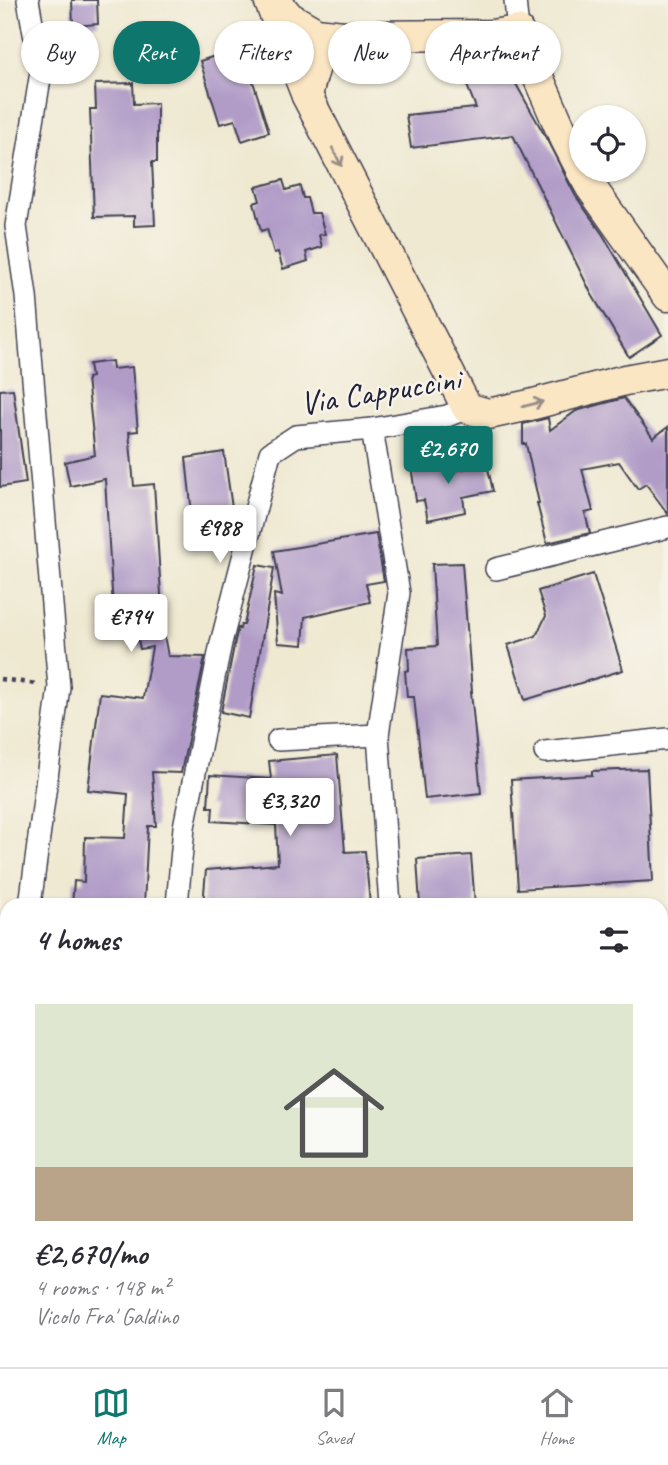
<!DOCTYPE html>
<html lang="en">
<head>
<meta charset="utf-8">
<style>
	:root { --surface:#fff; --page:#f2f2f3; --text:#2b2b33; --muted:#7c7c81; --line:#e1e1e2; --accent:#0f766e }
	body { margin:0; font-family:Caveat,sans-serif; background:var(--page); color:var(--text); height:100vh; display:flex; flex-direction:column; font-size:26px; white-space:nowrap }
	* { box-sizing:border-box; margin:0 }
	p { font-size:23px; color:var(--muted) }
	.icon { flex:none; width:38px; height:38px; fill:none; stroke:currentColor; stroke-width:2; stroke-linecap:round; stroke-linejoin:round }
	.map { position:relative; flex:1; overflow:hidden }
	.details { position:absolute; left:0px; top:898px; width:668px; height:471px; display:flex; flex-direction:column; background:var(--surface); border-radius:21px 21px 0 0; box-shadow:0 2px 5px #0004 }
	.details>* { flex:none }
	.top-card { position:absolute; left:21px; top:21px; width:626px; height:63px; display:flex; gap:14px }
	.tools { position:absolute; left:569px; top:105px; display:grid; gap:14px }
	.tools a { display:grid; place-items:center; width:77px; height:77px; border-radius:50%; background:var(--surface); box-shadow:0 2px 5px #0004; font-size:35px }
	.price { position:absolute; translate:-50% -60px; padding:0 16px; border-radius:7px; background:#fff; color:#222; font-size:23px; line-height:46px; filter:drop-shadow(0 2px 4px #0008) }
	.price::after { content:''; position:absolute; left:50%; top:42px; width:21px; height:16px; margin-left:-10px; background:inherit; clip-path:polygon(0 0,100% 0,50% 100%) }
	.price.selected { background:var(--accent); color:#fff }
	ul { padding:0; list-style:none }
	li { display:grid; align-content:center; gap:14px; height:371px; padding:0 35px }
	li span { display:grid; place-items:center; height:217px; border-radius:0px; color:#555 }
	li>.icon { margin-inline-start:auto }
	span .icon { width:126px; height:126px; fill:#fffc; stroke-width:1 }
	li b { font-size:30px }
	h2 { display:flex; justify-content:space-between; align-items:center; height:84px; padding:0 35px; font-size:30px }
	.pill { padding:0 24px; border-radius:32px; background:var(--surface); box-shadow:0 2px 5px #0004; font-size:24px; line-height:63px }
	.pill.selected { background:var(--accent); color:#fff }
	.tab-bar { display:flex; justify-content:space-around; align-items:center; height:98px; border-top:2px solid var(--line); background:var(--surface); font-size:19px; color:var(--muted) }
	.tab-bar a { display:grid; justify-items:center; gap:4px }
	.tab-bar .selected { color:var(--accent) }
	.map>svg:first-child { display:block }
	.building { fill:#b19cc8 }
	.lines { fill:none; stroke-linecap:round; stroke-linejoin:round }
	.street-casing { stroke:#414052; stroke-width:24 }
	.secondary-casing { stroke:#414052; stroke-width:33 }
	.path { stroke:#414052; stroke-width:4.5; stroke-dasharray:5 5; stroke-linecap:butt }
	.street { stroke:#fff; stroke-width:21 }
	.secondary { stroke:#fbe6c4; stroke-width:30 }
	.oneway { stroke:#998e86 }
	.labels { text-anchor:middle; stroke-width:5; stroke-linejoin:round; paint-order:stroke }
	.street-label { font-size:33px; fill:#22223b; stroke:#f7f3e8 }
</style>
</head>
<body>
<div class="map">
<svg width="668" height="1367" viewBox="0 0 668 1367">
	<rect width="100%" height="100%" fill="#f7f3e8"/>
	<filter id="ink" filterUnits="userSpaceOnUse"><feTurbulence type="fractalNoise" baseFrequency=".0143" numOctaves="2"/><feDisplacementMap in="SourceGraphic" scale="14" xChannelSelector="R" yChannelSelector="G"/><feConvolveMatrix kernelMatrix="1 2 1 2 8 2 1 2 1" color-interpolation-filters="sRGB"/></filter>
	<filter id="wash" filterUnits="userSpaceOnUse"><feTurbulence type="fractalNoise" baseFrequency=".00686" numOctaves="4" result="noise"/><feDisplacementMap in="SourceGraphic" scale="28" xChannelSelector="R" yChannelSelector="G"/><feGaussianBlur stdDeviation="1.57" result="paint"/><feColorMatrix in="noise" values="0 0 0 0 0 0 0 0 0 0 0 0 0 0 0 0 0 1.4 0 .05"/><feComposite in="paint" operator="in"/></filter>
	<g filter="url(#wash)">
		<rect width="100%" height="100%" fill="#efe9d2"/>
		<g id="blocks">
			<g class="building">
				<path d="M72,0H97L98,24L73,26Z"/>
				<path d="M242,47L269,132L242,141L235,120L220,124L200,61Z"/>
				<path d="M491,52H498L544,134L575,195L603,235L662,335L629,357L591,293L513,135L411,148L406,115L476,108L454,53Z"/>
				<path d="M133,83L134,104L157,103V162H152L155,225L134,226V216L94,217L90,109H96L95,84Z"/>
				<path d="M283,180L286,190L300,186L303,198H307L311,213H319L325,234L319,235L322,247L306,252L308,261L283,269L278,252L274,253L267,229L261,231L254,203L260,201L256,187Z"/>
				<path d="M112,361L113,369L132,367L138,431L129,432L134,486L154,484L162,610H159L168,656L205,657L181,773L152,772L156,826H148L144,905H72L74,881L84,882L85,837L125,838L128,794L88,790L100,693L143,698L152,647L140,649L135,625L136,607L113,608L105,479L70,486L65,462L95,455L87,378L91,377L89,364Z"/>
				<path d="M13,389L26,483L0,487V390Z"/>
				<path d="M624,398L653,438L668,427V514L646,484L638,489L619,462L582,469L593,511L585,513L590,533L547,543L537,503H539L526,444H523V424L548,418L550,430L576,411Z"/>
				<path d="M224,452L232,508L192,514L186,458Z"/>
				<path d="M456,457L458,470L487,464L493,491L463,497L465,512L428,520L424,500L416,501L411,465Z"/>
				<path d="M376,534L384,581L366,584L370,602L305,617L303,645L278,643L274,594L282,596L274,551Z"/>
				<path d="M462,563L472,692H471L481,793L425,799L414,697H407L405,671L409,670L408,648L437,646L432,564Z"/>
				<path d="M257,565L274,568L249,718L221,712L234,646L238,628L240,629L241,625H244Z"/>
				<path d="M593,574L623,670L525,700L508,645L536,636L546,616L538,591Z"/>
				<path d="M337,755L345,852L365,851L370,905H203L206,870L278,864L276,825L212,821L213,807H208L210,775L271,779L269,761Z"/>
				<path d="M647,769L653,881L518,889L511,780L592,775V771Z"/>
				<path d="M471,855L475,905H420L417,859Z"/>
			</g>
		</g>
	</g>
	<g filter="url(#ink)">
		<use href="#blocks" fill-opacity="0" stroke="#414052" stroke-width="2"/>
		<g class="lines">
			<g class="street-casing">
				<g id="street">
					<path d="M28,0L41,72L16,226L26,296L59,687L30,905"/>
					<path d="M515,0L518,31"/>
					<path d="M496,569L668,527"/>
					<path d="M378,735L390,905"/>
					<path d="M278,740L378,735L399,593L372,429"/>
					<path d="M545,752L668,739"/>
					<path d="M177,905L184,827L221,643L270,453L296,436L372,429L447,416L467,408"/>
					<path d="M0,981L7,965"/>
					<path d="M662,1064L668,1063"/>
					<path d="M0,1169L7,1171"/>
					<path d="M662,1251L668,1249"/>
					<path d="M207,1362L208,1367"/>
				</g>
			</g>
			<g class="secondary-casing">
				<g id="secondary">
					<path d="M269,0L307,96L467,408L488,414L530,405L625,380L668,372"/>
					<path d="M275,0L289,17L316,33L343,36L491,35L518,31L562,132L581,169"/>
					<path d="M307,96C313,69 317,50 343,36"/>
					<path d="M581,170L590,186L668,296"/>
				</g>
			</g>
			<path class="path" d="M0,679L37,684"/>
			<use href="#street" class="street"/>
			<use href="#secondary" class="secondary"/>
		</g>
		<defs><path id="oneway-shaft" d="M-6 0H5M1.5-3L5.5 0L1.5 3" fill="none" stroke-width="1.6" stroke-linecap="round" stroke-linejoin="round" transform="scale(1.75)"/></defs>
		<g class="oneway">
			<use href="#oneway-shaft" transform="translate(337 157) rotate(63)"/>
			<use href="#oneway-shaft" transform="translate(533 404) rotate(-14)"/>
		</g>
	</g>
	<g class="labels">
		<g class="street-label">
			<text transform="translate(380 390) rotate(-9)" y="12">Via Cappuccini</text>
		</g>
	</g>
</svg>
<div class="tools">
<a><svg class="icon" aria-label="locate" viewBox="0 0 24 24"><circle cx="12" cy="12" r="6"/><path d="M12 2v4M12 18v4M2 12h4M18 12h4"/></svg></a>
</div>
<b class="price selected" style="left:448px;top:486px">€2,670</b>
<b class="price" style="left:220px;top:565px">€988</b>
<b class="price" style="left:131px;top:654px">€794</b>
<b class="price" style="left:290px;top:838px">€3,320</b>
<div class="top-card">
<a class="pill">Buy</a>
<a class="pill selected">Rent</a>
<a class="pill">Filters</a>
<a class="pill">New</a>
<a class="pill">Apartment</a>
</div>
<section class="details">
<h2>4 homes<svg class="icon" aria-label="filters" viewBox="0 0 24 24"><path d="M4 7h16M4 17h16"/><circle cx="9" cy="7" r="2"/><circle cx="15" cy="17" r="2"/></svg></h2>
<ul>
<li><span style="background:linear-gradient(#dfe7d0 75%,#b9a48a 0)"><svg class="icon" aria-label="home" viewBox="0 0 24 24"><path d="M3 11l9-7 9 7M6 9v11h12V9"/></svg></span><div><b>€2,670/mo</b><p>4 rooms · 148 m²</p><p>Vicolo Fra' Galdino</p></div></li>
</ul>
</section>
</div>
<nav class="tab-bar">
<a class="selected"><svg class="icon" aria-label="map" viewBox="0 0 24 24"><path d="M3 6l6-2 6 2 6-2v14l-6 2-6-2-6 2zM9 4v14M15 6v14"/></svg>Map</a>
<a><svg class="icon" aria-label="saved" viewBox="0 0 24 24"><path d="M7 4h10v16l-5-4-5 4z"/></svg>Saved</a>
<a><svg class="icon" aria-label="home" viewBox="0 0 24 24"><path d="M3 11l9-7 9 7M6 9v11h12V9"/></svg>Home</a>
</nav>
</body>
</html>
